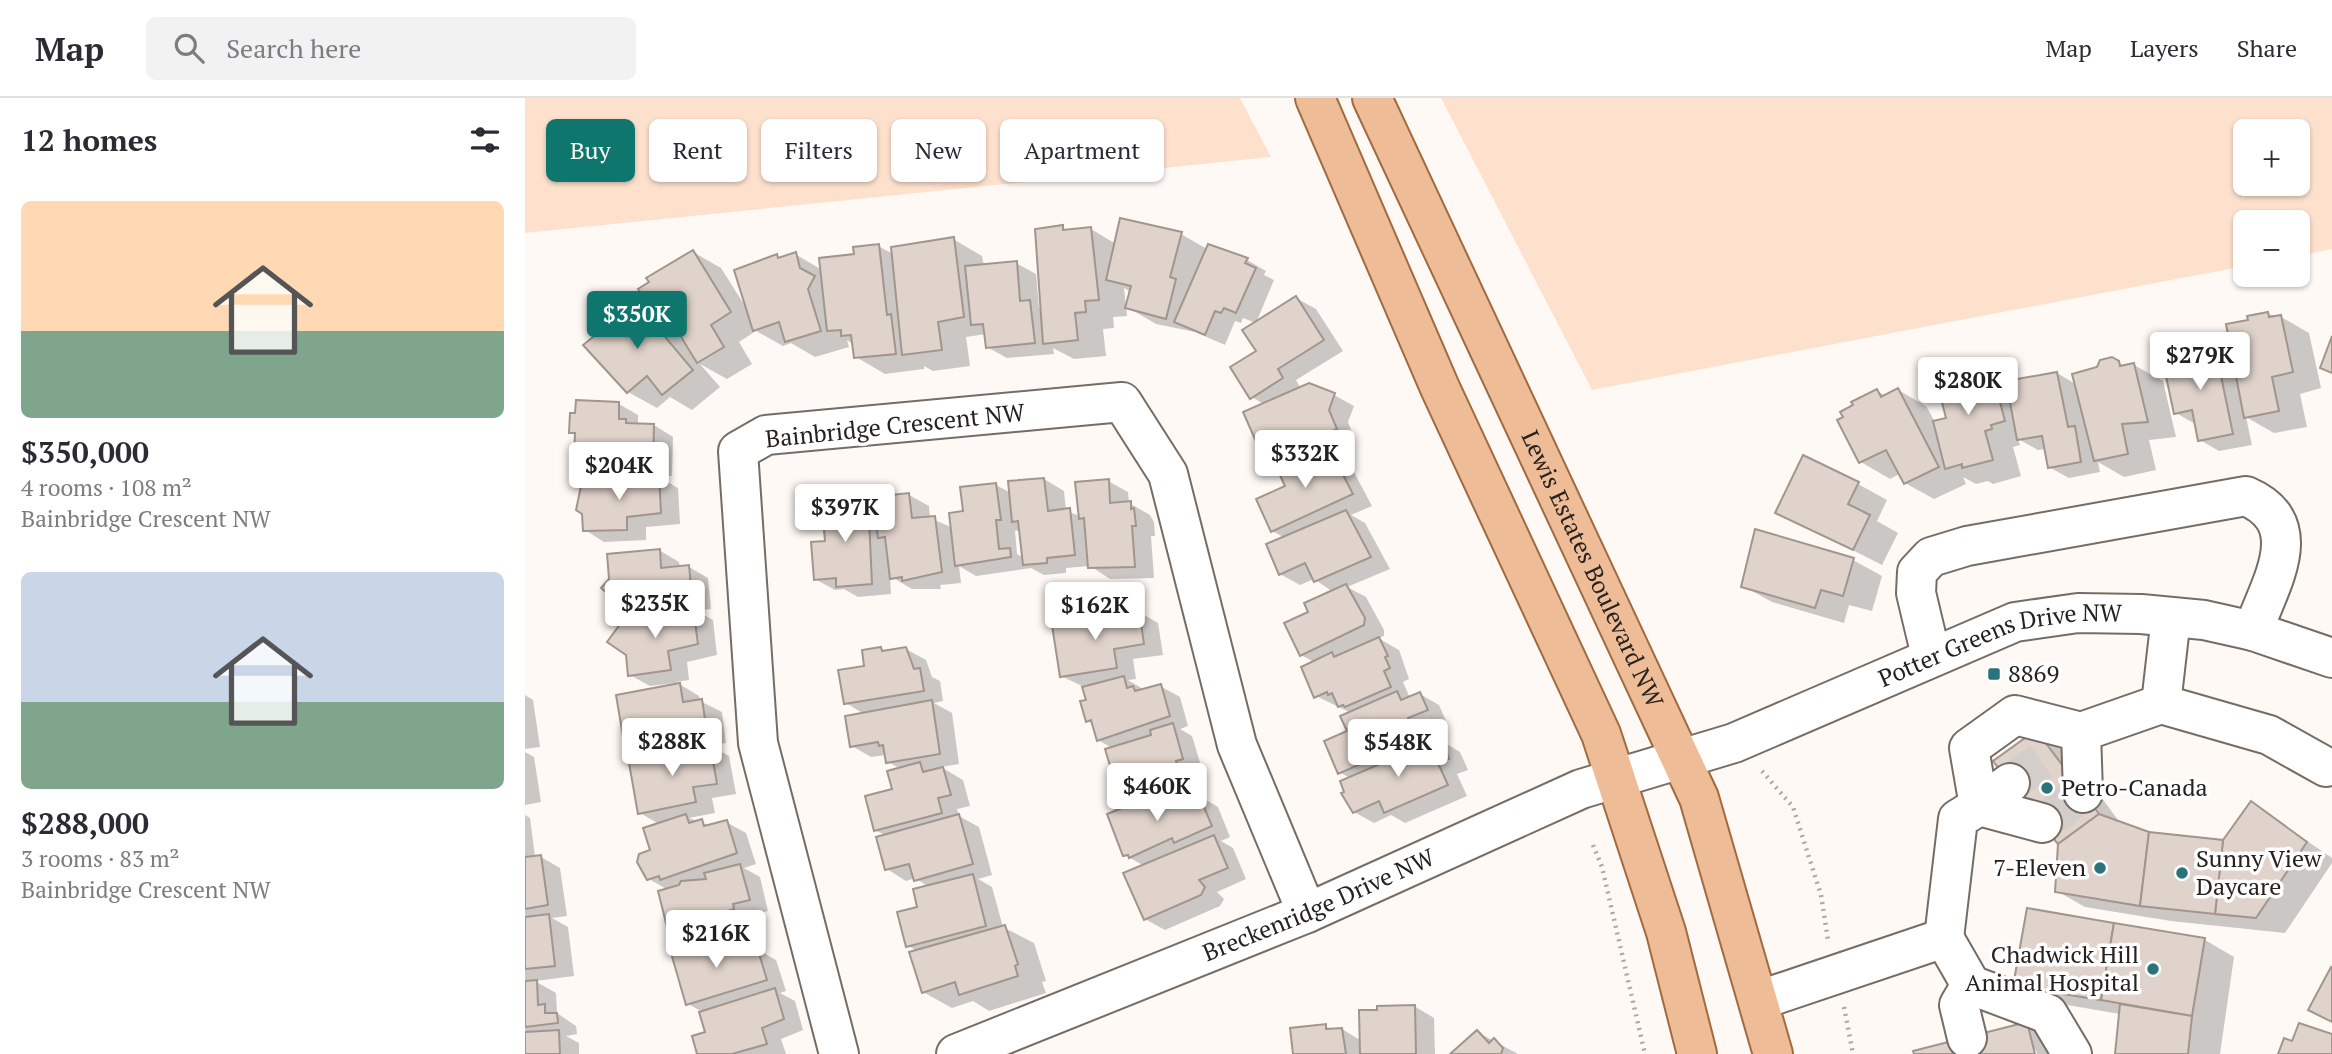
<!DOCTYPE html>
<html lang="en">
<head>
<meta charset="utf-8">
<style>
	:root { --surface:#fff; --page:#f2f2f3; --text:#2b2b33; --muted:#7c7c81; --line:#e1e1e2; --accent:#0f766e }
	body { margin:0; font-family:"PT Serif",serif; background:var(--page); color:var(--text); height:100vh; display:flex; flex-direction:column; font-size:26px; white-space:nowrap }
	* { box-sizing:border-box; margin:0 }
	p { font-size:23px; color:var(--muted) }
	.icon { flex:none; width:38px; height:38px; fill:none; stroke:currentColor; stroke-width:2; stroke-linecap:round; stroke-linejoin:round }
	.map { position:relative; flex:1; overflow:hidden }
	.drawer { display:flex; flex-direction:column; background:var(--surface); width:525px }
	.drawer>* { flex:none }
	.banner { position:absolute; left:21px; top:21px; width:665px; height:63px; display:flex; gap:14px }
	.tools { position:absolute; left:1708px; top:21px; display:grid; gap:14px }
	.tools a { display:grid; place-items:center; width:77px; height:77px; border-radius:10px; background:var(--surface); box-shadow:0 2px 5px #0004; font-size:35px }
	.price { position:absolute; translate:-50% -60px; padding:0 16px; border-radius:7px; background:#fff; color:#222; font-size:23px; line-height:46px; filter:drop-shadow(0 2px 4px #0008) }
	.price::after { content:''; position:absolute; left:50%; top:42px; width:21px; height:16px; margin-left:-10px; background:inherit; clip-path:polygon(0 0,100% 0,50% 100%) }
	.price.active { background:var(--accent); color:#fff }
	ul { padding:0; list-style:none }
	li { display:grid; align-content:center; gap:14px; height:371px; padding:0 21px }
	li span { display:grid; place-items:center; height:217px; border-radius:10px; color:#555 }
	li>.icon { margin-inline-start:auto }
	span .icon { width:126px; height:126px; fill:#fffc; stroke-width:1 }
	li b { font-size:30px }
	h2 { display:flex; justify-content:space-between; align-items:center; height:84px; padding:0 21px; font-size:30px }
	.tag { padding:0 24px; border-radius:10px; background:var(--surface); box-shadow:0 2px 5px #0004; font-size:24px; line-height:63px }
	.tag.active { background:var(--accent); color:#fff }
	header { display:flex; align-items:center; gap:42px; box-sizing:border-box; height:98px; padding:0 35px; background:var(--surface); border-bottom:2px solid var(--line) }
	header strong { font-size:33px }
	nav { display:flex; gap:38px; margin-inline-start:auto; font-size:24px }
	.search { width:490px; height:63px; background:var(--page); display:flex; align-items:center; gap:18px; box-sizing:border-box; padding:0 24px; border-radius:10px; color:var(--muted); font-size:26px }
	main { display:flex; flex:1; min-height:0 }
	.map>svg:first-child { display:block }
	.green { fill:#fee1cd; fill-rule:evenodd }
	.shadow { fill:#0003; fill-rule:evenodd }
	.building { fill:#e0d3cb; stroke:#a1958d; stroke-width:2 }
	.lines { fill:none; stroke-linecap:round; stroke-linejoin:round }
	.minor-tunnel { stroke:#d3ceca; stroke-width:38; stroke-dasharray:38 19; stroke-linecap:butt }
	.minor-casing { stroke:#776c64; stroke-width:42 }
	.major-casing { stroke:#a16a3f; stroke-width:42 }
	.path { stroke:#ada8a5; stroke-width:4.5; stroke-dasharray:2 5; stroke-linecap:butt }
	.minor { stroke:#fff; stroke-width:38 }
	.major { stroke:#eebc96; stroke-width:38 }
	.poi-dot { fill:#2a737c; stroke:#fff; stroke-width:2.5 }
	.labels { text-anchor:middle; stroke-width:7; stroke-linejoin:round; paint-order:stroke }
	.street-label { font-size:24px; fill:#26221f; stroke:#fff }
	.poi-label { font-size:24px; fill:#26221f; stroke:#fff; text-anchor:start }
</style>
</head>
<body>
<header>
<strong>Map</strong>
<div class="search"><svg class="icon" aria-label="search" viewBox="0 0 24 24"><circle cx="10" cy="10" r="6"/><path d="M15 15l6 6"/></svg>Search here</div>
<nav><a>Map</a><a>Layers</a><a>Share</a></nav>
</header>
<main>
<section class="drawer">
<h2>12 homes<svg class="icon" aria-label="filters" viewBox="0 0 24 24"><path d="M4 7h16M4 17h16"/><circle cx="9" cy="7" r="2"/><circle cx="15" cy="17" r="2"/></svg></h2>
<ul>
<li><span style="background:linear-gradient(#ffd9b3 60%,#7fa58c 0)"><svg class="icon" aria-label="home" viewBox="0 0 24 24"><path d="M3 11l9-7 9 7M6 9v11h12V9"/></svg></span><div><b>$350,000</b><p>4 rooms · 108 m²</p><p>Bainbridge Crescent NW</p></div></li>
<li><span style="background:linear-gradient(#c9d6e8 60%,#7fa58c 0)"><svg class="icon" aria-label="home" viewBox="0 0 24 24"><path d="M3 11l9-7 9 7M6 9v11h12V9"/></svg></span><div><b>$288,000</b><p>3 rooms · 83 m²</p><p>Bainbridge Crescent NW</p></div></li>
</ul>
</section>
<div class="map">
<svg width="1807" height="956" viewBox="0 0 1807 956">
	<rect width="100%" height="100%" fill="#fef9f5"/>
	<g class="green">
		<path d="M0,0H715L746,59L0,135Z"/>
		<path d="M916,0H1807V151L1773,158V124H1720V168L1067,292ZM1720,33H1773V86H1720Z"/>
	</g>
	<g class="shadow">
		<path d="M537,129L544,133L566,131L591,146L656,136L682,151L722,162L741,173L739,177L749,182L731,225L718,220L716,225L710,223L700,247L670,234L631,226L602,209L606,194L599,190L602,218L588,219L589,230L578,231L581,258L549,261L528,250L529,256L482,260L462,249L461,236L441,239L445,268L408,273L399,268V271L360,276L331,259L329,247L322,242L324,249L290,259L266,245L258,248L231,233L214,244L227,266L202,281L175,266L195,289L167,312L145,299L132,310L103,294L109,204L138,221L165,251L144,215L122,203L168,154L196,170L222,211L270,156L297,172L353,148L368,156L428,141L457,158L459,168L491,165L511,176L514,210H517Z"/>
		<path d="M771,200L791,211L818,253L771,282L776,291L809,297L829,308L823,324L830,342L805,353L823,363L847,408L826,417L840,425L865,471L822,489L841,499L859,532V538L853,540L874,552L884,581L878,584L885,600L895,596L914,607L921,623L901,631L908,646L915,642L935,654L943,672L932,676L942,698L880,725L866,717L849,725L829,714L825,680L814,674L826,615L791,598L789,564L776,557L785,515L808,494L789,481L775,487L755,476L760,440L747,433L762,389L782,362L767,353L754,358L735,347L740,307L727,299L733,253Z"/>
		<path d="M1743,216L1756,219L1784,235L1796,290L1775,296L1782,329L1749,335L1721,319L1727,347L1694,353L1675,342L1672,327L1651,315L1690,250L1710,262L1725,224Z"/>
		<path d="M1587,261L1601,269L1609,267L1638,283L1651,339L1624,342L1631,372L1599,379L1573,364L1575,374L1544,380L1524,369L1521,351L1513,352L1493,341L1495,347L1488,349L1496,378L1468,386L1463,383L1451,386L1438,379L1441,386L1409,401L1380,385L1376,375L1365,381L1336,364L1352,293L1361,298L1373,292L1401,308L1410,324L1423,321L1465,268L1491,283L1532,275L1552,287Z"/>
		<path d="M94,306L113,317V327H129L148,339L147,378L131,377L153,390L155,426L121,429V442L79,444L60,432L90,388L114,380L98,370L70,369L51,358V337L46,334Z"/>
		<path d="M519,381L539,393L541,413L555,418L583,383L603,394L604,405L625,417L629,424L630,438H626L629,480L585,481L565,468L541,470V475L519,477L506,470L451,478L434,468L436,485L415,487L416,491H387L365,478L366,496L333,499L319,491L310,492L290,481L302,444L343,400L351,404L384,397L404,408L405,420L428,430L471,387L486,395ZM496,432L499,460L492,456L490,433Z"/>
		<path d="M1333,386L1362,402L1352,423L1373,435L1357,467L1253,414Z"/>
		<path d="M134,452L154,464L155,470L164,469L183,480L186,511L171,513L188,522L192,557L162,564L164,582L151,584L174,598L175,603L197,614L201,645L185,648L204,658L211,696L187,700L190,715L164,720L185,728L201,724L221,735L231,766L219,770L235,779L243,813L227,817L228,822L219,825L223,841L209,845L221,854L232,851L251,862L261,893L255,895L270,903L278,932L256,941L261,956H174L182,936L176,913L163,906L170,849L157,842L155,834L144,828L143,792L124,781L114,764L127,753L134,726L115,715L149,659L148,655L121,660L101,649L150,588V585L125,588L105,577L129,518L108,520L89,509Z"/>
		<path d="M1328,462L1357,478L1347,513L1324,507L1319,525L1247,504L1218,488Z"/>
		<path d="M614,514L633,525L638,557L608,561L611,581L603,582L618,591L635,588L655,599L663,628L655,631L667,638L677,671L669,674L674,688L642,699L652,705L673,697L693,709L705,739L696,743L708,750L721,781L692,794L699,801L695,808L640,832L620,821L619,768L600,757L612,706L595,697L587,650L573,642L569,627L562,623L563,603L559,589L536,578Z"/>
		<path d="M356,551L362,554L381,551L401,562L407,579L415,583L418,603L409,605L427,615L434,666L416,669L438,682L445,708L432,711L434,718L454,729L467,777L453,781L467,789L478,829L509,845L521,883L517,884L521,895L464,913L448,903L427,910L398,894L392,853L382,847L404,789L390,780L381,783L362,771V738L350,732L376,671L363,664L361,657L346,659L327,648L339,616L321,605Z"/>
		<path d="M0,597L8,602L15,649L0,651Z"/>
		<path d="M1511,634L1540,650L1596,726L1623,736L1698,744L1727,705L1807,760V765L1760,835L1646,823L1560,809L1532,793L1535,745Z"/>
		<path d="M0,654L9,659L16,704L0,707Z"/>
		<path d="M0,717L5,720L10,759H16L35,770L42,818L27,820L43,829L49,878L10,883L31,895L32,915L51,928L52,936L41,938L54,945V956H0Z"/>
		<path d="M1503,812L1680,842L1709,859L1695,956H1591L1595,916L1519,903L1490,887Z"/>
		<path d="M889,908L909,920L910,956H770L800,928L808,932L817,931L835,942Z"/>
		<path d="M1502,926L1539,947L1541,956H1512L1511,952H1508L1509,956H1390Z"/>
		<path d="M952,934L969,943L993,956H928Z"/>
	</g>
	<g class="building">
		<path d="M595,120L657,134L645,179L651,181L641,221L600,210L606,188L581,182Z"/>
		<path d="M538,127V132L566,129L574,202L560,203L561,214L550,215L553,242L518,246L510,131Z"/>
		<path d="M429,139L439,219L413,224L417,252L377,257L366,149Z"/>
		<path d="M354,146L362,217L366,216L371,256L329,260L326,237L316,238V232L302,233L294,160L329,156L328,149Z"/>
		<path d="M683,146L723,160L720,165L731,170L711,215L699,210L696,215L690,213L680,237L649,224Z"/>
		<path d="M168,152L206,214L186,227L199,249L172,265L131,198L121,204L113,191L124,184L121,180Z"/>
		<path d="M271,154L275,170L290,178L283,191L296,233L260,244L254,224L228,233L209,172L252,156L253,160Z"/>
		<path d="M492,163L495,203L505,202L510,245L461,250L458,226L446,227L440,168Z"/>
		<path d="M771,198L799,242L753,271L758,280L725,301L705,269L731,253L717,232Z"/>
		<path d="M109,202L168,272L137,297L122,278L102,295L58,247L73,235L68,231Z"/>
		<path d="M1743,214L1744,219L1756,217L1768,274L1747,279L1754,313L1719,320L1701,226L1723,222L1722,218Z"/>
		<path d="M1807,238V275L1795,270Z"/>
		<path d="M1690,249L1708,336L1673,343L1667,312L1649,316L1638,264L1649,262L1648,257Z"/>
		<path d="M1587,259L1594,263L1595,268L1609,265L1623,324L1597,326L1603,356L1569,363L1547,276L1572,269L1575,262Z"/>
		<path d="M1465,266L1480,323L1466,327L1467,331L1460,333L1468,362L1437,370V366L1420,371L1408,323L1421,320L1411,281Z"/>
		<path d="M1532,274L1543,329L1550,328L1556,364L1523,370L1517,338L1492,342L1481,283Z"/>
		<path d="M784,285L810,295L804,312L812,331L762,352L756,338L733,348L718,314Z"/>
		<path d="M1373,290L1414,369L1379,386L1361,352L1334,365L1312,322L1318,319L1315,314L1328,307L1326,304L1352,291L1356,299Z"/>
		<path d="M51,302L94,304V321H101V325L129,326L128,368L88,366V360L49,359L50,335H44L45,315H50Z"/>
		<path d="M804,350L828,396L746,434L731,401L760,388L753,373Z"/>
		<path d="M1278,357L1334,384L1323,406L1345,417L1328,452L1250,415Z"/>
		<path d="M134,377L136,415L102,419V432L58,433L57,416L51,412L56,388L88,387V379Z"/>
		<path d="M519,380L523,413L545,410L550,457L522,460V465L498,467L493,423L487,424L483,383Z"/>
		<path d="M584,381L585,405L606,403V411L609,410L611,428H607L610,469L563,470L559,420L554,421L550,384Z"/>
		<path d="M471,385L476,422H471L474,451L485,450L486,459L430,468L424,415L438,413L435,389Z"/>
		<path d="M384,395L387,420L410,418L417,474L377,483V479L365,481L360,439L353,440L348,399Z"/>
		<path d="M343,398L347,486L311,489V480L289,482L286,444L300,443L299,432L303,424L300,401Z"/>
		<path d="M821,412L846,459L789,484L780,465L754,477L741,446Z"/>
		<path d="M1230,431L1329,460L1318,498L1296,492L1290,510L1216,489Z"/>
		<path d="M135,451L136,470L164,467L167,500L87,510L86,499L76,490L84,481L82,456Z"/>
		<path d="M821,486L840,520L839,527L775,558L759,525L783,514L779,505Z"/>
		<path d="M168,509L173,546L143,553L146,572L103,578L101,557L82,544L96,525L128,520L127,514Z"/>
		<path d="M614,512L619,546L589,551L592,570L535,579L527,527Z"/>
		<path d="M854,539L863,558L860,559L865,570L859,573L866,589L820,609L818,607L813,609L807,595L803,597L802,594L789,600L776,569L807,554L809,559Z"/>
		<path d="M356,549L357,553L381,549L389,571L395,570L399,593L319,606L313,572L339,568L337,552Z"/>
		<path d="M599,578L602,590L608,588L610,593L636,586L645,618L572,643L566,622L561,624L555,603L561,602L557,589Z"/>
		<path d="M155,585L158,604L177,601L182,634L100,650L91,597Z"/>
		<path d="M872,593L876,602L895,594L903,612L883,620L892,641L813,676L799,643L822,633L815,618Z"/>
		<path d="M407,602L415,656L361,665L358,647L354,648L353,644L325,649L320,618Z"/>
		<path d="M648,625L658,661L651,663L655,677L594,698L580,651L626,637L625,632Z"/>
		<path d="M1511,632L1574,716L1533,746L1468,663Z"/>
		<path d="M916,640L924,661L913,665L923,687L859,715L854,703L828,715L816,695L819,694L815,683Z"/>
		<path d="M185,645L192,686L168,689L171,704L113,716L104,665L147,658L146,652Z"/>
		<path d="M395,664L398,674L418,669L426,697L413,700L417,715L349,733L340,698L367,691L362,673Z"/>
		<path d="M637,694L642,707L673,695L687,728L649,745L647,740L604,760L603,757L598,758L582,716Z"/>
		<path d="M1726,703L1782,744L1731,820L1690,816L1698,742Z"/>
		<path d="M161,716L164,725L177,721L179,728L202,722L212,755L135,782L134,778L122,782L112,764L114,756L125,752L118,730Z"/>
		<path d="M434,716L448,766L389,783L384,766L360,772L351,739Z"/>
		<path d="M1574,716L1624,734L1615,808L1530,794L1533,746Z"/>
		<path d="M1624,734L1698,742L1690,816L1615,808Z"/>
		<path d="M689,737L703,770L674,782L680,789L676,797L619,822L598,775Z"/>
		<path d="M16,757L23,807L0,811V759Z"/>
		<path d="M215,766L225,802L208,806L209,811L200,814L205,831L155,843L151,827L142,829L133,793L154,787L156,783L181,781L179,775Z"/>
		<path d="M448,776L461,828L381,849L372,814L392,809L388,791Z"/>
		<path d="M1502,810L1589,825L1576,902L1488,888Z"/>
		<path d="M24,816L30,868L0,871V819Z"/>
		<path d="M1589,825L1680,840L1667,918L1576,902Z"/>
		<path d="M480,827L493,866L490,868L493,878L434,897L430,884L397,895L384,854Z"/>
		<path d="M201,838L206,857L232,849L242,882L161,907L146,855Z"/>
		<path d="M1806,869L1807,870V924L1783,912Z"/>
		<path d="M12,882L13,907L20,906V915H32L33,925L0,929V883Z"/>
		<path d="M250,890L259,921L237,930L242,946L207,956H172L167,938L180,934L174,914Z"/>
		<path d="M1595,906L1667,918L1663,956H1590Z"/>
		<path d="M890,907L891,956H835L834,912H852V908Z"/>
		<path d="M1502,924L1510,956H1389L1388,953Z"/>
		<path d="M1774,925L1807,936V956H1753L1759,940L1767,943Z"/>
		<path d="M801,926V931L817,930L821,956H768L765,930Z"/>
		<path d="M34,932L35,956H0V934Z"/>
		<path d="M952,932L964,945L969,940L978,950L976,956H925Z"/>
	</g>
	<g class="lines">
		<g class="minor-tunnel">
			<path d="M1485,685L1528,655"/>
			<path d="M1517,725L1558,695"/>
		</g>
		<g class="minor-casing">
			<g id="minor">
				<path d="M1406,558L1391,495L1392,474L1406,459L1442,448L1721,398C1785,426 1745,485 1728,533"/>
				<path d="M1636,606L1744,637L1801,669"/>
				<path d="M1485,685L1454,708L1444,650L1490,617L1556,634"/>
				<path d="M1558,695L1556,634L1636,606L1646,519"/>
				<path d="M1419,840L1446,887L1523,916L1547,956"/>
				<path d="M1235,902L1419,840L1433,721L1454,708L1517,725"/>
				<path d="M1442,940L1434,907L1446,887"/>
				<path d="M314,956L233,645L213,353L241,337L597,304L643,376L712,647L782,815"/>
				<path id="s1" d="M431,956L782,815L1056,691L1209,645L1490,524L1553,515L1616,516L1679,522L1728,533L1807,560"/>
			</g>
		</g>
		<g class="major-casing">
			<g id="major">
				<path d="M790,0L915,290L1076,636L1141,834L1172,956"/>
				<path id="s2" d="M847,0L1174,700L1248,956"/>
			</g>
		</g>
		<g class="path">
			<path d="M1237,673L1268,709L1296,797L1303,842"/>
			<path d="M1068,747L1077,769L1120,956"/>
			<path d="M1319,909L1328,956"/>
		</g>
		<use href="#minor" class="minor"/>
		<use href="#major" class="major"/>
	</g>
	<g class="poi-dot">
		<rect x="1462" y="569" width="14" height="14" rx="3.5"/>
		<circle cx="1522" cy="690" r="7"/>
		<circle cx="1575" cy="770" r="7"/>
		<circle cx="1657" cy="775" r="7"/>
		<circle cx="1628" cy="871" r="7"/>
	</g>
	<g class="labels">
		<g class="street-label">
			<text transform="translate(370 328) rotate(-6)" y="8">Bainbridge Crescent NW</text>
			<text dy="8" stroke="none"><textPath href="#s2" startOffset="520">Lewis Estates Boulevard NW</textPath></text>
			<text dy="8" stroke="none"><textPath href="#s1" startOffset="1125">Potter Greens Drive NW</textPath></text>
			<text dy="8" stroke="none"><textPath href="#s1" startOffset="392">Breckenridge Drive NW</textPath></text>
		</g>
		<g class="poi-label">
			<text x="1483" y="584">8869</text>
			<text x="1536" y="698">Petro-Canada</text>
			<text x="1671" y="769">Sunny View<tspan x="1671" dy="28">Daycare</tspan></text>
			<text x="1561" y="778" text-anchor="end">7-Eleven</text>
			<text x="1614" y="865" text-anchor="end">Chadwick Hill<tspan x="1614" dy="28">Animal Hospital</tspan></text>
		</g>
	</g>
</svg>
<div class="tools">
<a>+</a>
<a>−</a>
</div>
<b class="price active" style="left:112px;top:253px">$350K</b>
<b class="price" style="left:1675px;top:294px">$279K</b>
<b class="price" style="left:1443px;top:319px">$280K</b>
<b class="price" style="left:780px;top:392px">$332K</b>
<b class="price" style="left:94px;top:404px">$204K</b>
<b class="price" style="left:320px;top:446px">$397K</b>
<b class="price" style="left:130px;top:542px">$235K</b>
<b class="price" style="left:570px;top:544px">$162K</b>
<b class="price" style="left:147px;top:680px">$288K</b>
<b class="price" style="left:873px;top:681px">$548K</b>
<b class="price" style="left:632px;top:725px">$460K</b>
<b class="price" style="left:191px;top:872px">$216K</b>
<div class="banner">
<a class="tag active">Buy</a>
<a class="tag">Rent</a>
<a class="tag">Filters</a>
<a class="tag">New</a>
<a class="tag">Apartment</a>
</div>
</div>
</main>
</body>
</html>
